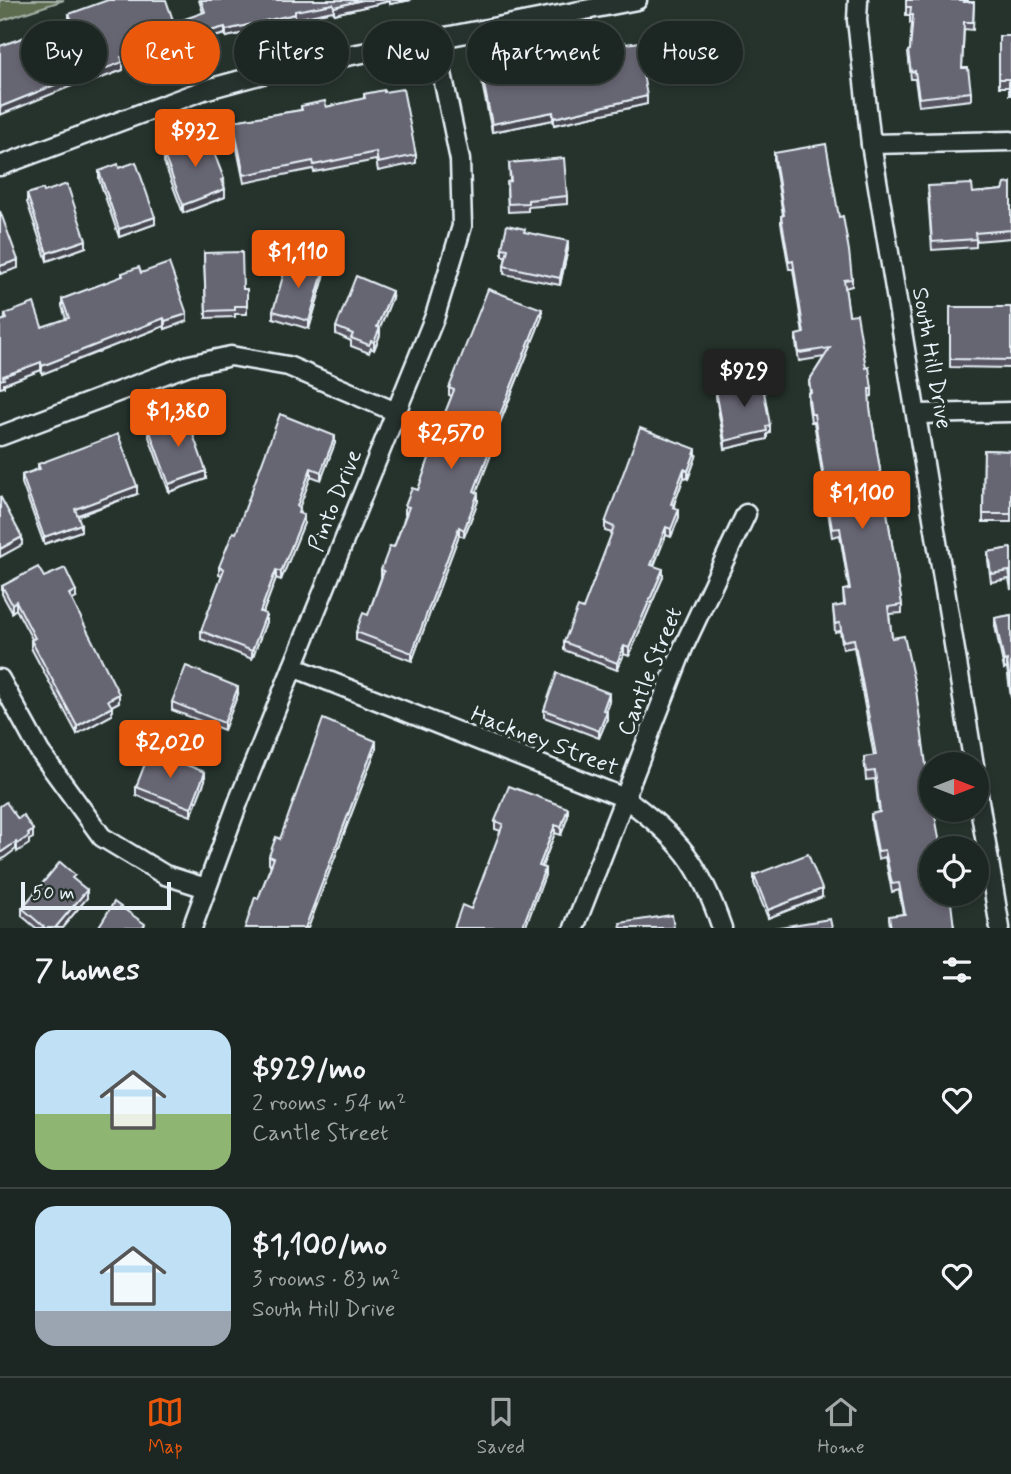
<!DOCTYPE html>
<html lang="en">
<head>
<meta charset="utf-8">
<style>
	:root { --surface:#1c2622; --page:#252e2a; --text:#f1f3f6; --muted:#a0a5a5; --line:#3a4340; --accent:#ea580c }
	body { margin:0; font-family:Mynerve,sans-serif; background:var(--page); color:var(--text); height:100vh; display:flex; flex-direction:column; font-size:26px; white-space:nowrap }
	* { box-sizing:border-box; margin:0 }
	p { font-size:23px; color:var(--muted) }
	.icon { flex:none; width:38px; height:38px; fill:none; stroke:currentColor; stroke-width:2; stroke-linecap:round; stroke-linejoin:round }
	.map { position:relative; height:928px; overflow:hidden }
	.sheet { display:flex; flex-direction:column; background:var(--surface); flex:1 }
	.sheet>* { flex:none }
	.hud { position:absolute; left:21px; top:21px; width:970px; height:63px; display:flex; gap:14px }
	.needle { width:46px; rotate:90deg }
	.buttons { position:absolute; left:919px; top:752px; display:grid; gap:14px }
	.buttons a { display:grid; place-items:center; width:70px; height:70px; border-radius:50%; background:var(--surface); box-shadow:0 4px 10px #0003,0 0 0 2px var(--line); font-size:35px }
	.scale { position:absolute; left:21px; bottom:18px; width:150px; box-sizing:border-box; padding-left:7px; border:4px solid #e8f1f8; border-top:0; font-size:19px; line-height:24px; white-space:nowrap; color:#e8f1f8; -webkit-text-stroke:5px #26332d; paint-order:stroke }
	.price { position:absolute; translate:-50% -60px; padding:0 16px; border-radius:7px; background:var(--accent); color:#fff; font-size:23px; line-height:46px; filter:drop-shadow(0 2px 4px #0008) }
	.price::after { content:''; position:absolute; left:50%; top:42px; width:21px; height:16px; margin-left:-10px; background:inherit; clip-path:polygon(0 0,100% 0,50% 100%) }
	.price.current { background:#222; color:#fff }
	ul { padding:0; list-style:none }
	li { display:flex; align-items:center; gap:21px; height:175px; padding:0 35px }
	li+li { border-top:2px solid var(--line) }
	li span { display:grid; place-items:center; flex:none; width:196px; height:140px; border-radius:21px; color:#555 }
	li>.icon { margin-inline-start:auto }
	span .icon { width:84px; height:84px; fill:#fffc; stroke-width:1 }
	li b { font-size:30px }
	h2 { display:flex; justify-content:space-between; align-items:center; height:84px; padding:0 35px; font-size:30px }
	.pill { padding:0 24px; border-radius:32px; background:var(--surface); box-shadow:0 4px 10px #0003,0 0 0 2px var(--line); font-size:24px; line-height:63px }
	.pill.current { background:var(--accent); color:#fff }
	.menu { display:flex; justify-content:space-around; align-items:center; height:98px; border-top:2px solid var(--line); background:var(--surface); font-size:19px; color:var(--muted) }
	.menu a { display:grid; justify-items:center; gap:4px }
	.menu .current { color:var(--accent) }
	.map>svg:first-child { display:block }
	.green { fill:#5d6c4f; stroke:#a2aea4; stroke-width:2 }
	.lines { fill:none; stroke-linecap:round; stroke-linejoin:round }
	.street-casing { stroke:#e8f1f8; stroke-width:23 }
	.street { stroke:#26332d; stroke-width:18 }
	.wall { fill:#585762; stroke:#e8f1f8; stroke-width:2 }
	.shaded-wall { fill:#474750; stroke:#e8f1f8; stroke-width:2 }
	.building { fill:#666572; stroke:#e8f1f8; stroke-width:2 }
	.labels { text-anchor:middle; stroke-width:7; stroke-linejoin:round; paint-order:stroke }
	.street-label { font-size:23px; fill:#e8f1f8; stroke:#26332d }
</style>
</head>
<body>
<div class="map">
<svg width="1011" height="928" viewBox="0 0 1011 928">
	<rect width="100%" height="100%" fill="#26332d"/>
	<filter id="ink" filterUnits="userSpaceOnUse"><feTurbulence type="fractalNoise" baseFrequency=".0143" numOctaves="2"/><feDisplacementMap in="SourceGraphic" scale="14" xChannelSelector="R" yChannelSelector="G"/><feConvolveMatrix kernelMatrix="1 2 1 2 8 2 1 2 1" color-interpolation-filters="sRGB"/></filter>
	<g filter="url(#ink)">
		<path class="green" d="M0,0H64L0,21Z"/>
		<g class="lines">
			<g class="street-casing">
				<g id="street">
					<path d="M858,0L857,20L871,144L974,765"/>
					<path d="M871,144L1011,141"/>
					<path d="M0,166L204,90L285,68L637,0"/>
					<path d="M918,414L1011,412"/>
					<path d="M0,436L189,365L231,356L288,366L396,412"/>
					<path d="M293,667L625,798C679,838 700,863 722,928"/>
					<path d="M0,679L40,752L102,837L165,875L206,888"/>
					<path d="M976,783L1000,928"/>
					<path d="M192,928L239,800L435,316L462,226L460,160L435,39"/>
					<path d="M574,928L683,648L746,514"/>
				</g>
			</g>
			<use href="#street" class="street"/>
		</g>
		<g class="wall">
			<path d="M199,0H411L390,4V1L334,14L333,11L295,19V22L226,37L225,34L181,46V49L162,55L161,52L123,65V70L85,84L69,21V14L174,23L203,13Z"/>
			<path d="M906,0H968L967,2H974L973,30L964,29L962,68L971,92V100L919,106L915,79H911L908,51L910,50L912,23H910V15H906Z"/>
			<path d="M999,36H1011V95H1009V87H999Z"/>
			<path d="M625,44L643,65H641L647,104L554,125L553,120L492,132L481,78V70L558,56V54Z"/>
			<path d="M384,92L416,155V163L378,171L376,160L314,172L313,169L244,183L233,129V121L301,110V106L326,107L364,99V94Z"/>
			<path d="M166,149L224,179L225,197L183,213L164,162V155L166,154Z"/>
			<path d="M774,153L839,217L852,279V286L845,288L849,315L872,389V396L869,397L870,408L902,605V613L889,614L892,638L930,802L954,928H890L889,916L903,914L899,890L892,892L885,857L878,859L871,822V814L879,812L875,779L866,780L864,757L874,756L854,647L843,649L840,631L835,632L833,607L844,605L843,590L849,589L840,535L832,537L814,422H811L808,401V393H810L809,381L824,357L799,361L796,343V335L803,334L793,269H789L781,223V216L783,215L774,161Z"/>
			<path d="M509,163L567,196V204L528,207V211L508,212L507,190L510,181Z"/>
			<path d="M119,168L155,224L119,237L99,179V171Z"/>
			<path d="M1011,183V238L976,241V247L932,250L928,194L973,193L1003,190Z"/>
			<path d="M44,192L86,247L47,261L27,202V194Z"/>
			<path d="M524,232L568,249L560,285L504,274V266L506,256H502V248Z"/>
			<path d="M204,253L243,289H247V314H235V317L206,318Z"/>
			<path d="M122,273H141L187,321L165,329L164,326L42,374L41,370L4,384V387L0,388L5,314L42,327L66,319L62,306V299L122,277Z"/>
			<path d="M324,277L309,329L273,318V311Z"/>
			<path d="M392,298L380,328V335L374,350L371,348L369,353L351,346V341L336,334V327Z"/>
			<path d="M950,307H1011V368L950,367Z"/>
			<path d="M542,317L497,431V439L476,492L478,501L464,537L459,535L412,661L356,640V632L368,615L381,578V570L394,547L406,514H405V506L418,490L431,454L428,453V445L439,428L452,396L449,395V388Z"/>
			<path d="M744,378L770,433L767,434V439L725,449L716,397V390L744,384Z"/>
			<path d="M165,419L206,479L169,492L149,437V429L165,423Z"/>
			<path d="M335,443L321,480L311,476L299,507L304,523L281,580L276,578L263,613L266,622L252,659L201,639V631L222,575L219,574V567Z"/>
			<path d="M984,450L1011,451V522H983Z"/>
			<path d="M696,457L688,479L684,477L674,505L679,517L671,537L666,535L654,566L663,577L629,656L624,654L617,670L564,650V642L583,609L612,533L605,531V523Z"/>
			<path d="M38,464L137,494L78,516L81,531L44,544L22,483V475L38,469Z"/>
			<path d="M1011,548V590L1009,579L991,582L988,560V552Z"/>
			<path d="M44,577L76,598L72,600L119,702L111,706L112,715L77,734L31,648V640L32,639L16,609L12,612L2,594V586Z"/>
			<path d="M1011,615V698L1007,668L1004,669L995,626V618Z"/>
			<path d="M238,694L224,730L172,710V702Z"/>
			<path d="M609,701L606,711L607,719L599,738L544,717V710Z"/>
			<path d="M376,749L308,928H245L258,899L271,865L269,864V856L280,839Z"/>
			<path d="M205,780L191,816L136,795V787Z"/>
			<path d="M568,816L561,835L555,833L542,867L545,875L525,928H454L471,909L501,831L495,829V821Z"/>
			<path d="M754,875L822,897L768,918L754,883Z"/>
			<path d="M75,881L87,898L62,928H36L22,916V908Z"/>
		</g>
		<g class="shaded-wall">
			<path d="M362,0H390V1L334,14V7Z"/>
			<path d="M390,0H411L390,4Z"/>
			<path d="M295,14V22L226,37V30Z"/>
			<path d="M225,27V34L181,46V49L162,55V47L180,39Z"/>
			<path d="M161,44V52L123,65V70L85,84V76L121,57Z"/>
			<path d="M84,73V81L0,115V107Z"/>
			<path d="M647,96V104L554,125V118Z"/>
			<path d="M553,112V120L492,132V124Z"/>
			<path d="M225,189V197L183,213V205Z"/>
			<path d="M155,217V224L119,237V229Z"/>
			<path d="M86,240V247L47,261V253Z"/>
			<path d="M568,241V249L560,285V278Z"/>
			<path d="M18,260V268L0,274V266Z"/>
			<path d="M324,269V277L309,329V321Z"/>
			<path d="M392,291V298L380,328V335L374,350V342L377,327Z"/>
			<path d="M542,309V317L494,437V430Z"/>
			<path d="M187,314V321L165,329V321Z"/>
			<path d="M164,318V326L42,374V366Z"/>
			<path d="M41,362V370L4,384V387L0,388V380L3,376Z"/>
			<path d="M770,425V433L767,434V439L725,449V441Z"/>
			<path d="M497,431V439L474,499V491Z"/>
			<path d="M335,436V443L321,480V472Z"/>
			<path d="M696,449V457L688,479V471Z"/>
			<path d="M311,468V476L297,514V506Z"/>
			<path d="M684,469V477L671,511V504Z"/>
			<path d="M206,471V479L169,492V484Z"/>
			<path d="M137,486V494L75,516V509Z"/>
			<path d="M478,493V501L464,537V530Z"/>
			<path d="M679,509V517L671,537V529Z"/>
			<path d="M304,515V523L281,580V572Z"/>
			<path d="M81,524V531L44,544V537Z"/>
			<path d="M459,527V535L412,661V653Z"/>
			<path d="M666,527V535L651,572V565Z"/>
			<path d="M22,537V545L0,557V549Z"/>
			<path d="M663,569V577L629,656V648Z"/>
			<path d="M276,570V578L260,620V612Z"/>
			<path d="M76,591V598L69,602V594Z"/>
			<path d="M16,601V609L12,612V604Z"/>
			<path d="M266,614V622L252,659V651Z"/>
			<path d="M624,646V654L617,670V663Z"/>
			<path d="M1007,660V668L1004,669V661Z"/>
			<path d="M238,687V694L224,730V723Z"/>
			<path d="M609,693V701L603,718V710Z"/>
			<path d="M119,694V702L108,708V700Z"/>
			<path d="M112,707V715L77,734V726Z"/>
			<path d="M607,711V719L599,738V731Z"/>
			<path d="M376,741V749L308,928H305Z"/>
			<path d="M205,772V780L191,816V808Z"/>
			<path d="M568,808V816L561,835V827Z"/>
			<path d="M555,825V833L539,873V866Z"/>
			<path d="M33,830V838L29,840V844L17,852V844Z"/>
			<path d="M16,842V849L0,861V853Z"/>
			<path d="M545,868V875L525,928H522Z"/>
			<path d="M822,889V897L768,918V910Z"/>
			<path d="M87,890V898L62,928H55Z"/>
		</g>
		<g class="building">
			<path d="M108,0H166L174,23L205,12L201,0H362L334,7L333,4L295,11V14L226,30L225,27L180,39L181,41L162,47L161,44L121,57L123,62L85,76L84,73L0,107V46L72,20L69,14Z"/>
			<path d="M906,0H965L964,2H974L973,22H964L962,68H968L971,92L919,98L915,71L911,72L908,51L910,50L913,15H910L911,7H906Z"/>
			<path d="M999,36H1011V88L1009,87V79H999Z"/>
			<path d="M625,42V44L640,42L643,57L640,58L647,96L554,118L553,112L492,124L481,70L559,56L558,54L580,49L581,51Z"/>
			<path d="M403,89L416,155L378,163L376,152L314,165L313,161L244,175L233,121L302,110L301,106L325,101L326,107L365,98L364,94L384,90V92Z"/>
			<path d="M206,132L224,179L221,180L225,189L183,205L164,155L167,153L166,149Z"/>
			<path d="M826,144L839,217L843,216L849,251L852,279L844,280L849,315L857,314L866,368L869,367L872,389H869L870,408L902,605L888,607L892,638L904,636L916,690L931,802V810H934L941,849H931V894H950L954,928H891L889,916L905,914L899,883L892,884L885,850L878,851L871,814L880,812L875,771L866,772L864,757L876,755L854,639L843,641L840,623L835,624L833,607L845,605L843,590L850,589L840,528L832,529L814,414H811L808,393L811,392L809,381L830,348L799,353L796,335L804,333L793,261L789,262L781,216L784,215L774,153Z"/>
			<path d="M564,158L567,196L528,200V203L508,204L507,182L511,181L509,163Z"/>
			<path d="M136,162L155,217L119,229L99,171L118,164L119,168Z"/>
			<path d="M1011,183V230L975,233L976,239L932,242L928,186L972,184L973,193L1003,190L1005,184Z"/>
			<path d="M67,184L86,240L47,253L27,194L43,189L44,192Z"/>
			<path d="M0,211L18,260L0,266Z"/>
			<path d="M507,225L525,229L524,232L568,241L560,278L504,266L508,249L502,248Z"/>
			<path d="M242,252L243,289H247V306H235V310L206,311L204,253Z"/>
			<path d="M288,259L324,269L309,321L273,311Z"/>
			<path d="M169,263L187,314L165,321L164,318L42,366L41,362L3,376L4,379L0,380V321L7,319L5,314L34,303L42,327L69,318L62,299L123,276L122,273L139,267L141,273Z"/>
			<path d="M356,276L392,291L377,327L380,328L374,342L371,341L369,345L351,338L353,334L336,327Z"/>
			<path d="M488,289L542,309L494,430L497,431L474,491L478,493L464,530L459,527L412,653L356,632L363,613L368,615L384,571L381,570L390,546L394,547L409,507L405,506L412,488L418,490L433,447L428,445L435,426L439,428L454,390L449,388Z"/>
			<path d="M950,307H1011V360L950,359Z"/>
			<path d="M761,375L770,425L766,426L767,431L725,441L716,390L745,384L744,378Z"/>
			<path d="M185,412L206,471L169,484L149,429L167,423L165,419Z"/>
			<path d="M280,414L335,436L321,472L311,468L297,506L300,508L298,513L304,515L281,572L276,570L260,612L266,614L252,651L201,631L224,569L219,567L233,532L236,533Z"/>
			<path d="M640,428L696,449L688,471L684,469L671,504L674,505L673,507L679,509L671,529L666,527L651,565L663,569L629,648L624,646L617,663L564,642L578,607L583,609L614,527L605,523Z"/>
			<path d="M118,434L137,486L75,509L81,524L44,537L22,475L40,469L38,464Z"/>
			<path d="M984,450L1011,451V514H983Z"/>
			<path d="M0,496L22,537L0,549Z"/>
			<path d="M1011,548V582L1009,571L991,574L988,552Z"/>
			<path d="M38,567L44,577L65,568L76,591L69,594L119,694L108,700L112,707L77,726L31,640L35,638L16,601L12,604L2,586Z"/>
			<path d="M1011,615V690L1007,660L1004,661L995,618Z"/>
			<path d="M186,666L238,687L224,723L172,702Z"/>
			<path d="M557,673L609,693L603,710L607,711L599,731L544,710Z"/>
			<path d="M323,719L376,741L305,928H245L255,897L258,899L274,858L269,856L276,837L280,839Z"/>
			<path d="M150,751L205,772L191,808L136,787Z"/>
			<path d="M509,786L568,808L561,827L555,825L539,866L545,868L522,928H454L462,905L471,909L503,824L495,821Z"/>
			<path d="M6,802L18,819L23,815L33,830L28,834L29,836L17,844L16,842L0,853V806Z"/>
			<path d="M808,854L822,889L768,910L754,875Z"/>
			<path d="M60,862L75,875L72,878L87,890L55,928H45L22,908Z"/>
			<path d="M114,902L145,924L143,928H98Z"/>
			<path d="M672,915L674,928H621L620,923Z"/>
			<path d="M830,919L832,928H774Z"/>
		</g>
	</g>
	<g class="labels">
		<g class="street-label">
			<text transform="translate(933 358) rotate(80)" y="8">South Hill Drive</text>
			<text transform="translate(334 500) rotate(-68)" y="8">Pinto Drive</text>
			<text transform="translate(649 671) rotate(-68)" y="8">Cantle Street</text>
			<text transform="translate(545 740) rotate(21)" y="8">Hackney Street</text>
		</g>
	</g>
</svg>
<div class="buttons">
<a><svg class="needle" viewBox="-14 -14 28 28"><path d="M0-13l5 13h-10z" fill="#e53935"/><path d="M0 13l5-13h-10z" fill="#a0a5a5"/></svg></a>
<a><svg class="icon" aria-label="locate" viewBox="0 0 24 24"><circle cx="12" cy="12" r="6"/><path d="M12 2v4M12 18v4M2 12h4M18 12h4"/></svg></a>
</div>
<div class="scale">50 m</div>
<b class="price" style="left:195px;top:169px">$932</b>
<b class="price" style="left:298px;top:290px">$1,110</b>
<b class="price current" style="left:744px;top:409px">$929</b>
<b class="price" style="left:178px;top:449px">$1,380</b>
<b class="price" style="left:451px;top:471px">$2,570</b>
<b class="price" style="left:862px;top:531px">$1,100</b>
<b class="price" style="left:170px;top:780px">$2,020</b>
<div class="hud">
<a class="pill">Buy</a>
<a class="pill current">Rent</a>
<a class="pill">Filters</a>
<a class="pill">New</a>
<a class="pill">Apartment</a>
<a class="pill">House</a>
</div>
</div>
<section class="sheet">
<h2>7 homes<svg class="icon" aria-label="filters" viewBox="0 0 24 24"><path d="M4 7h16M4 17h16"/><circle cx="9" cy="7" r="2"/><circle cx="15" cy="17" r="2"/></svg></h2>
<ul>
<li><span style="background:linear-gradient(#bfe0f5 60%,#8fb573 0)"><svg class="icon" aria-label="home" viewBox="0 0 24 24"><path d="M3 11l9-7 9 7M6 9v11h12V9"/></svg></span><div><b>$929/mo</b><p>2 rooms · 54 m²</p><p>Cantle Street</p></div><svg class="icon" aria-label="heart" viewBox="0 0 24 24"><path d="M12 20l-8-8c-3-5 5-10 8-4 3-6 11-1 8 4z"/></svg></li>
<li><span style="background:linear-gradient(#bfe0f5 75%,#9aa5b1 0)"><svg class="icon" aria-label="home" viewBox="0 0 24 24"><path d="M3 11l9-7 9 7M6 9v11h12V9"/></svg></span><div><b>$1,100/mo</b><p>3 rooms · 83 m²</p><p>South Hill Drive</p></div><svg class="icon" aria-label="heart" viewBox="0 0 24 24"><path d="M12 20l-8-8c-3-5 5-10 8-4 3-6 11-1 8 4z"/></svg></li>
</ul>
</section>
<nav class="menu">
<a class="current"><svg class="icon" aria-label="map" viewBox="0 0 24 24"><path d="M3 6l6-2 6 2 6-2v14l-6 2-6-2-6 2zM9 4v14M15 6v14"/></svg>Map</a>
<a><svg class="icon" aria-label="saved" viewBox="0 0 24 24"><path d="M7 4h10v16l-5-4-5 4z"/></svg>Saved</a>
<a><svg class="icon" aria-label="home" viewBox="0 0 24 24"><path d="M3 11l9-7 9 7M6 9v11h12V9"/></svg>Home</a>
</nav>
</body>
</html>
